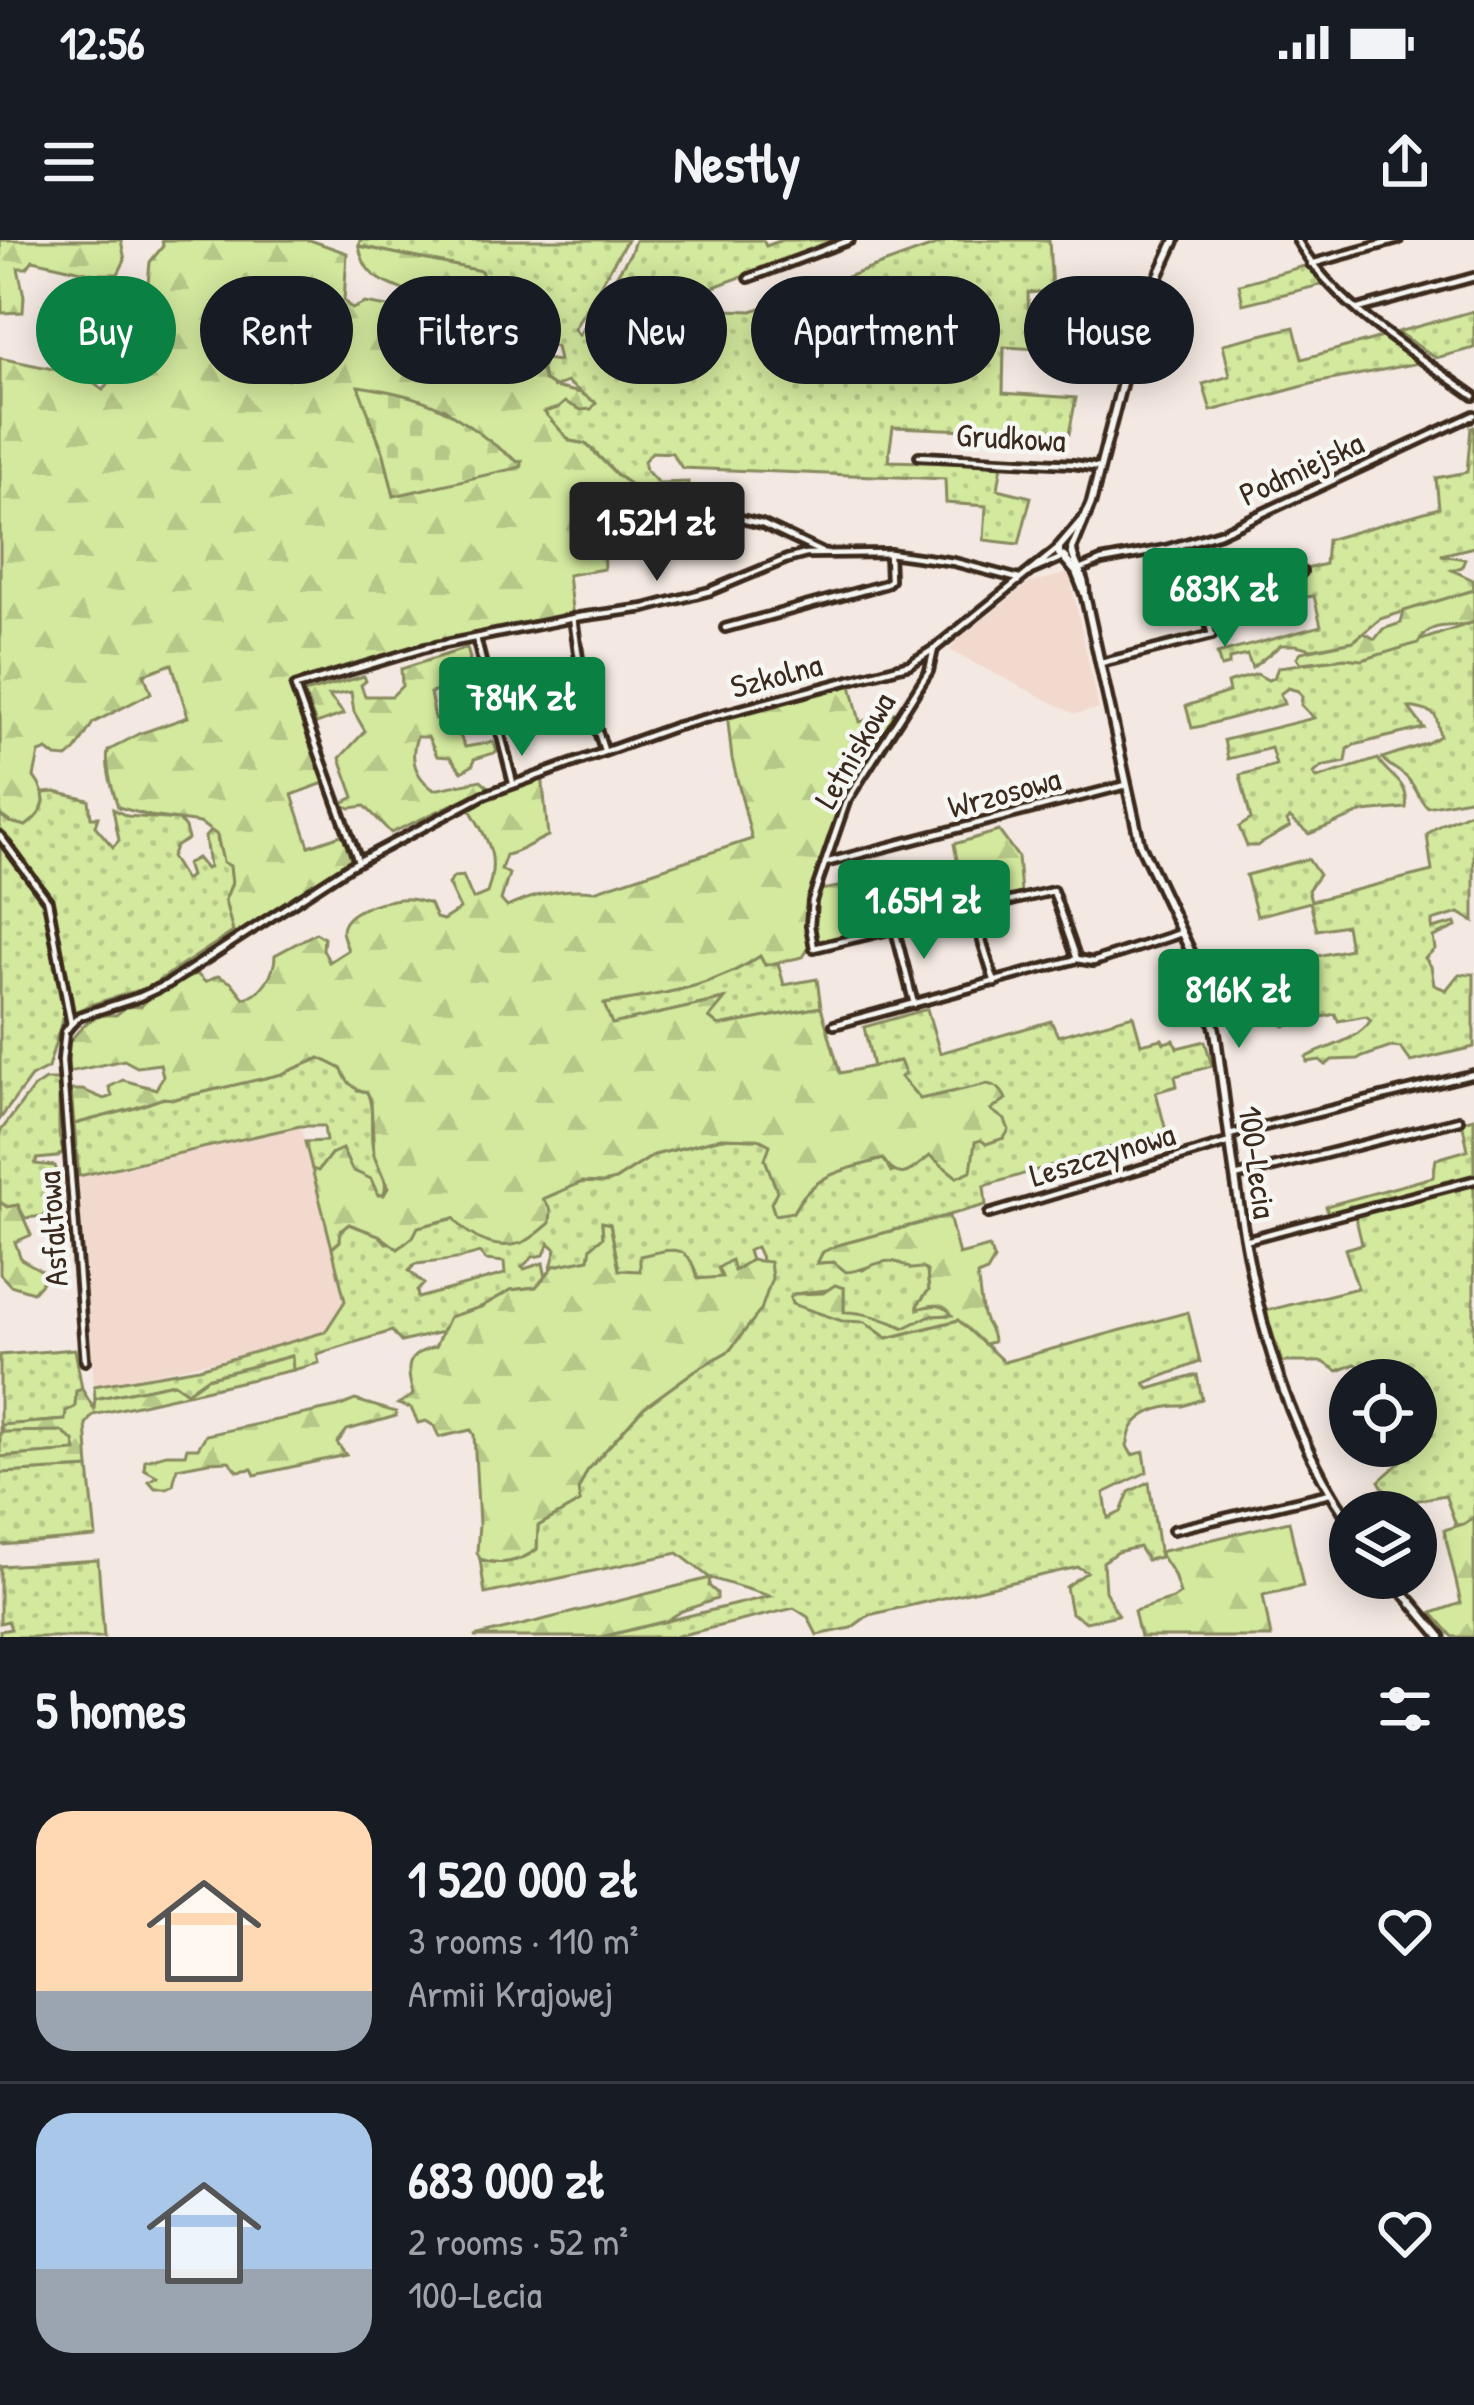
<!DOCTYPE html>
<html lang="en">
<head>
<meta charset="utf-8">
<style>
	:root { --surface:#171b24; --page:#20242c; --text:#f1f3f6; --muted:#9ea1a6; --line:#363941; --accent:#0b8043 }
	body { margin:0; font-family:"Patrick Hand",sans-serif; background:var(--page); color:var(--text); height:100vh; display:flex; flex-direction:column; font-size:45px; white-space:nowrap }
	* { box-sizing:border-box; margin:0 }
	p { font-size:39px; color:var(--muted) }
	.icon { flex:none; width:66px; height:66px; fill:none; stroke:currentColor; stroke-width:2; stroke-linecap:round; stroke-linejoin:round }
	.map { position:relative; height:1397px; overflow:hidden }
	.panel { display:flex; flex-direction:column; background:var(--surface); flex:1 }
	.panel>* { flex:none }
	.banner { position:absolute; left:36px; top:36px; width:1404px; height:108px; display:flex; gap:24px }
	.fabs { position:absolute; left:1329px; top:1119px; display:grid; gap:24px }
	.fabs a { display:grid; place-items:center; width:108px; height:108px; border-radius:50%; background:var(--surface); box-shadow:0 6px 30px #0003; font-size:60px }
	.price { position:absolute; translate:-50% -102px; padding:0 27px; border-radius:12px; background:var(--accent); color:#fff; font-size:39px; line-height:78px; filter:drop-shadow(0 3px 6px #0008) }
	.price::after { content:''; position:absolute; left:50%; top:72px; width:36px; height:27px; margin-left:-18px; background:inherit; clip-path:polygon(0 0,100% 0,50% 100%) }
	.price.selected { background:#222; color:#fff }
	ul { padding:0; list-style:none }
	li { display:flex; align-items:center; gap:36px; height:300px; padding:0 36px }
	li+li { border-top:3px solid var(--line) }
	li span { display:grid; place-items:center; flex:none; width:336px; height:240px; border-radius:36px; color:#555 }
	li>.icon { margin-inline-start:auto }
	span .icon { width:144px; height:144px; fill:#fffc; stroke-width:1 }
	li b { font-size:51px }
	h2 { display:flex; justify-content:space-between; align-items:center; height:144px; padding:0 36px; font-size:51px }
	.chip { padding:0 42px; border-radius:54px; background:var(--surface); box-shadow:0 6px 30px #0003; font-size:42px; line-height:108px }
	.chip.selected { background:var(--accent); color:#fff }
	.status { display:flex; justify-content:space-between; align-items:center; height:84px; padding:0 60px; background:var(--surface); direction:ltr }
	.status svg { height:33px; fill:currentColor }
	header { display:flex; justify-content:space-between; align-items:center; height:156px; padding:0 36px; background:var(--surface); font-size:54px; font-weight:800 }
	.map>svg:first-child { display:block }
	.built { fill:#f2d9ce }
	.grass { fill:url(#grass-dots); stroke:#878a5e; stroke-width:3; fill-rule:evenodd }
	.forest { fill:url(#forest-firs); stroke:#878a5e; stroke-width:3; fill-rule:evenodd }
	.cemetery { fill:url(#cemetery-stones); stroke:#878a5e; stroke-width:3 }
	.lines { fill:none; stroke-linecap:round; stroke-linejoin:round }
	.minor-casing { stroke:#3b2a1e; stroke-width:14 }
	.tertiary-casing { stroke:#3b2a1e; stroke-width:15 }
	.minor { stroke:#f6f6f2; stroke-width:4.5 }
	.tertiary { stroke:#f6f6f2; stroke-width:6 }
	.labels { text-anchor:middle; stroke-width:9; stroke-linejoin:round; paint-order:stroke }
	.street-label { font-size:33px; fill:#3b2a1e; stroke:#f6f6f2 }
</style>
</head>
<body>
<div class="status"><b>12:56</b><svg viewBox="0 0 49 12"><path d="M0 12V9h3v3zM5 12V6h3v6zM10 12V3h3v9zM15 12V0h3v12zM26 1h20v11H26zM47 4h2v5h-2z"/></svg></div>
<header><svg class="icon" aria-label="menu" viewBox="0 0 24 24"><path d="M4 6h16M4 12h16M4 18h16"/></svg>Nestly<svg class="icon" aria-label="share" viewBox="0 0 24 24"><path d="M12 15V3M7 8l5-5 5 5M5 13v7h14v-7"/></svg></header>
<div class="map">
<svg width="1474" height="1397" viewBox="0 0 1474 1397">
	<defs>
		<pattern id="grass-dots" width="8" height="8" patternUnits="userSpaceOnUse" patternTransform="scale(3)"><rect width="8" height="8" fill="#d3e99e"/><path d="M2 2h.1M6 6h.1" fill="none" stroke="#b6c888" stroke-width="1.8" stroke-linecap="round"/></pattern>
		<pattern id="forest-firs" width="22" height="20" patternUnits="userSpaceOnUse" patternTransform="scale(3)"><rect width="22" height="20" fill="#d3e99e"/><path d="M5 1l3.5 6h-7zM16 11l3.5 6h-7z" fill="#b6c888"/></pattern>
		<pattern id="cemetery-stones" width="16" height="16" patternUnits="userSpaceOnUse" patternTransform="scale(3)"><rect width="16" height="16" fill="#d3e99e"/><path d="M2 7V4a2 2 0 0 1 4 0v3zM10 15v-3a2 2 0 0 1 4 0v3z" fill="#b6c888"/></pattern>
	</defs>
	<rect width="100%" height="100%" fill="#f4e9e2"/>
	<filter id="ink" filterUnits="userSpaceOnUse"><feTurbulence type="fractalNoise" baseFrequency=".00833" numOctaves="2"/><feDisplacementMap in="SourceGraphic" scale="24" xChannelSelector="R" yChannelSelector="G"/><feConvolveMatrix kernelMatrix="1 2 1 2 8 2 1 2 1" color-interpolation-filters="sRGB"/></filter>
	<g filter="url(#ink)">
		<g class="built">
			<path d="M1069,333L1099,469L1075,474L950,411L955,402L1029,343Z"/>
			<path d="M300,885L345,1061L325,1092L266,1110L94,1146L79,936Z"/>
		</g>
		<g class="grass">
			<path d="M360,0H627L574,89L579,95L631,12L635,0H763L766,6L782,0H841L673,62L675,68L752,71L950,0H1049L1052,51L1028,53L1029,86L1058,87L1057,110L1004,107L1003,153L1076,158L1069,194L893,187L888,221L1002,224L998,249L1031,257L1019,304L984,300L986,266L946,263L945,239L682,228L672,213L652,212L644,221L646,230L658,243L688,242L687,261L643,253L618,236L587,204L570,201L543,172L558,168L565,162L574,166L595,163L567,142L554,147L544,140L542,129L544,119L559,121L556,107L547,104L536,116L526,101L486,94V88L518,80V75L503,68L501,56L490,53L481,31L359,6Z"/>
			<path d="M1308,25L1325,44L1243,64L1239,44Z"/>
			<path d="M1474,71V108L1436,118L1397,92Z"/>
			<path d="M1294,87L1302,119L1382,97L1419,123L1315,143L1211,171L1203,144L1230,136L1223,104Z"/>
			<path d="M1474,186V307L1441,315L1465,319L1462,327L1452,330L1473,340L1474,350L1380,379L1354,401L1312,409L1296,405H1281L1252,428L1247,415L1229,419V425L1221,427L1217,414L1321,386L1314,356L1284,360L1279,336L1325,324L1327,300L1439,268L1436,238L1467,232L1471,187Z"/>
			<path d="M1474,382V558L1427,567C1418,558 1415,544 1405,536C1396,528 1389,527 1382,518L1425,504L1440,496C1436,480 1440,474 1423,470C1418,469 1414,467 1409,468L1424,488L1354,505L1348,509L1346,522L1321,527L1313,534L1317,538L1378,519C1389,538 1410,541 1406,568L1363,572L1309,594L1290,578L1287,581L1290,587L1257,606H1247L1239,587L1251,579L1240,535L1276,525L1271,508L1228,519L1224,500L1314,478L1301,465L1302,457L1298,451L1288,448L1280,454L1284,464L1202,486L1192,488L1186,466L1229,452L1227,443L1257,434L1268,440L1274,438L1278,427L1345,418L1363,420Z"/>
			<path d="M55,552L89,560L91,577H98L95,586L113,607L119,600L113,569L127,576L179,580L185,588L188,599L175,607L171,617L185,640L190,636L186,624L197,618L206,629L209,627L205,597L212,589L217,595L218,606L230,625L232,643L225,660L233,692L149,747L90,765L63,777L48,828L31,837L0,879V575L10,582L44,562L43,553Z"/>
			<path d="M1474,570V682L1459,673L1432,681V689L1455,683L1456,687L1433,697L1435,709L1425,718L1431,726L1434,745L1446,750L1459,734H1474V807L1411,822L1401,808L1391,807L1357,819L1332,820L1326,825L1320,820L1307,822L1306,817C1328,806 1357,801 1371,780L1366,776L1338,781L1335,774L1284,786L1276,756L1284,752L1275,725L1350,709L1346,685L1317,690L1310,662L1257,676L1246,635L1308,619L1319,635L1308,650L1311,661L1432,631L1427,595C1439,582 1459,579 1474,570Z"/>
			<path d="M760,716L765,725L778,723L784,745L817,739L821,767L719,786L709,778L723,759L612,785L603,764C658,754 714,748 760,716Z"/>
			<path d="M927,769L940,813L1051,781L1058,796L1133,775L1141,804L1162,799L1164,803L1174,800L1177,808L1205,801L1212,826L1175,836L1177,846L1156,852L1166,891L984,946L986,965L838,1005L818,1023L835,1022L863,1030C880,1018 894,1018 911,1029L922,1027L927,1031L929,1050L918,1064V1068C934,1065 941,1062 954,1075L930,1076L905,1088L891,1082L844,1072V1048L794,1054L842,1081H865L887,1098L959,1080L1004,1122L1188,1072L1200,1122L1145,1143L1149,1149L1197,1135L1202,1159L1183,1166C1167,1165 1144,1171 1134,1185C1129,1191 1129,1199 1127,1206L1132,1215L1144,1212L1147,1232L1104,1253L1108,1278L1121,1272L1129,1252L1149,1242L1160,1317L1147,1320L1139,1307L1117,1312L1103,1322L1105,1351L1118,1375L1086,1382L1071,1373L1066,1347L1087,1332L1078,1327L869,1375L851,1388L817,1395L808,1377L794,1368L674,1397H601L770,1356L710,1338L678,1313L485,1354L480,1319C499,1326 521,1322 537,1309L538,1286L580,1262L578,1250L587,1231L643,1168L694,1131L730,1110L763,1022L756,1007L748,1011L751,1020L723,1038L697,1039L619,1030L610,984L602,983L603,997L589,1019L554,1026L550,1031L556,1009L549,1003L544,1015L533,1017L522,1027L524,1029L543,1023L546,1038L536,1047L511,1050L481,1067L450,1077L442,1092L401,1102L392,1091L317,1114L319,1123L293,1130L291,1116L207,1138L187,1152L174,1143L95,1159L94,1146L199,1128L325,1092L345,1061L332,1008L340,1001V991L349,984L379,995L386,1003L405,1002L417,987L542,959L582,942L603,943L615,940L654,915L721,898L759,899L771,905L765,919L778,951L793,972C814,932 844,930 884,919L891,932L910,931L930,915L957,937L971,921L975,902L981,899L940,856L920,859L900,836L899,821L873,827L864,787ZM479,1013L486,1020L504,1022L505,1034L418,1058L417,1051L424,1044L409,1031L415,1024C434,1022 463,1020 479,1013Z"/>
			<path d="M320,818L342,829L357,850L367,852C376,871 368,895 374,915C379,932 389,937 384,955H378L370,939L352,930L331,914L318,932L312,929L305,902L326,901L324,886H300L79,936L74,884L135,868L163,858L175,859L281,834Z"/>
			<path d="M45,840H59V894L63,912L57,917L37,919L35,924L55,926L61,943L58,967H49L44,976L25,978L18,965L7,967L0,962V892L33,848Z"/>
			<path d="M1474,878V1277L1464,1284L1456,1285L1445,1255L1393,1265L1379,1241L1432,1194L1416,1178V1140H1378L1368,1130L1355,1124L1338,1131L1323,1122H1282L1265,1071L1358,1048L1345,1009L1362,1004L1355,975L1329,979L1326,966L1433,937L1436,919L1468,910L1462,881Z"/>
			<path d="M75,1109L82,1149L76,1152L75,1168L65,1180L2,1185L3,1192L61,1190L74,1201L76,1211L0,1217V1115Z"/>
			<path d="M89,1228L96,1297L0,1305V1233Z"/>
			<path d="M98,1320L104,1397H0V1391L11,1389L8,1381L0,1383V1326Z"/>
		</g>
		<g class="forest">
			<path d="M0,0H121L125,20L118,34H95L33,20L27,28H18L24,56L23,72L2,73Z"/>
			<path d="M162,0H310L347,13L344,61L352,69L365,63L410,71L416,68L415,55C385,41 366,42 359,6L481,31L492,61L518,76V80L486,87V94L526,101L536,116L544,140L554,147L581,153L596,163L591,169L581,170L565,162L558,168L544,172L570,201L586,204L618,236L643,253L642,258L601,252L604,329L568,335L573,378L425,408L296,447L329,541L292,555L309,606L347,593L358,622L241,697L233,692L225,660L232,643L230,626L223,622L217,595L200,583L150,576L118,567C113,550 105,528 108,511L138,494L188,477L172,424L144,434L151,453L93,483L76,510L67,518L56,517L47,510L39,513L34,537C50,558 46,571 26,586L10,582L0,575V118L82,135L103,150L126,126L139,64L163,66L160,56L148,43L150,22L163,6ZM443,168L518,222L521,226L394,256L384,215L370,179Z"/>
			<path d="M78,55L125,66L118,91L102,90L107,111L101,119L61,118L47,102L42,79L52,75L89,82L90,78L75,59Z"/>
			<path d="M1474,350V382C1452,390 1432,378 1418,403L1362,420L1345,418L1301,423L1297,417L1301,412L1354,401L1364,393L1375,399L1383,389L1401,383L1404,371Z"/>
			<path d="M467,408L470,419L456,437L463,447L475,449L480,455L469,460L453,447L430,453L435,479L483,468L486,473L457,489L465,507L493,502L497,512L474,519L473,525L462,532L450,517L437,516L428,497H417C409,519 416,537 434,550L481,540L489,547L391,593L365,566L350,568L341,564L354,557L340,518L365,491L354,472L351,452L329,456L344,474L316,484L304,453L364,436L366,441L361,445L365,456H392L402,446L401,429Z"/>
			<path d="M850,441L860,482L905,470L846,562L825,623L821,650L843,646L852,655L951,628L957,620L954,604L999,591L1018,617L1021,653L961,669L954,642L924,649L929,676L810,706L803,717L765,725L760,716C714,748 658,754 604,764L612,784L725,759L709,778L719,786L821,767L840,833L900,821L905,833L901,837L920,859L987,844C997,846 1002,850 1006,859L991,870L1005,880L1009,890L1004,898L986,904L981,900L975,902L971,931L957,937L930,916C910,931 901,945 883,919C843,930 814,933 793,972L775,975L771,963L777,951L765,919L770,905L759,899L721,898L654,915L615,940L603,943L582,942L543,959L551,971L550,983C543,989 534,997 526,1001C500,1013 469,999 454,978L418,987L413,997L398,1009L379,995L349,984L340,991V1001L332,1008L312,929L318,931L331,914L342,909L352,930L371,939L378,955H384L388,948L374,915L371,860L367,852C353,849 346,842 342,829L320,818L282,834L174,859L163,858L135,868L74,884L71,850H83L104,859L112,856L109,847L123,840L156,849L163,836L160,824L137,827L124,820L69,832L67,805C80,788 92,772 116,775L126,767L141,766L155,753L197,734L205,742L218,736L232,743L244,758C262,754 275,733 275,715L316,693L324,698L323,709L329,722L348,710C347,708 342,693 342,691C343,668 393,657 410,659C412,659 428,663 430,664L436,678L443,680L460,669L448,644L454,637L463,636L473,659L487,653C501,613 486,599 467,564L542,533L548,596C533,602 522,612 506,615L501,629L509,634L501,660L507,667C535,654 563,647 594,651L752,599L732,519L727,473Z"/>
			<path d="M0,962L7,967L18,965L31,995L15,1002L21,1019L44,1032L42,1042L33,1052L10,1045L0,1034Z"/>
			<path d="M949,976L959,1015L989,1007L994,1020L987,1032L977,1036C980,1050 980,1062 983,1075C986,1087 993,1089 993,1102L984,1104L958,1080L887,1098L865,1082L842,1081L792,1064L790,1058L794,1054L823,1053L835,1045L844,1048V1072C866,1072 884,1079 904,1088L929,1076L952,1075C944,1062 932,1064 918,1069V1064L929,1050L927,1031L922,1028L911,1029C884,1011 874,1030 846,1032L834,1022L817,1023L823,1012L838,1005Z"/>
			<path d="M602,982L610,984L619,1030L640,1031V1016C672,1009 688,1001 698,1039L722,1037L718,1028L731,1020L734,1031L751,1020L770,1022L772,1038L761,1070L730,1110L694,1131L643,1168L587,1231L578,1250L580,1262L538,1286L537,1309C521,1322 499,1326 480,1319L477,1312L479,1284L474,1195L471,1190L439,1197L434,1186L426,1181L418,1183L411,1168L398,1164L413,1155C407,1128 403,1115 435,1107L449,1077L481,1067L511,1050L536,1047L554,1026L589,1019L591,1007L603,997Z"/>
			<path d="M292,1116L293,1130L93,1175L86,1184L89,1228L0,1233V1217L76,1211L74,1201L61,1191L3,1192L1,1185L65,1180L66,1171L75,1167L76,1151L82,1149L94,1169L95,1159L174,1143L187,1152L207,1138Z"/>
			<path d="M355,1160L396,1172V1176L347,1190L337,1203L346,1215L255,1235L252,1229L238,1231L229,1221L208,1222L177,1228L173,1245L167,1248H155L149,1241L157,1236L144,1229L145,1220L166,1214H185L187,1208H198L206,1195L338,1167Z"/>
			<path d="M1474,1277V1397H1453L1432,1373L1461,1363L1444,1290L1464,1284Z"/>
			<path d="M1289,1281L1303,1346L1263,1355L1271,1397H1140L1134,1371L1173,1359L1180,1354L1174,1335L1159,1312Z"/>
			<path d="M710,1338L709,1346L717,1353V1359L682,1371L666,1381L601,1397H474Z"/>
		</g>
		<path class="cemetery" d="M358,146C386,150 419,156 444,170C470,184 493,205 518,222L522,221L521,227L394,256L384,214Z"/>
		<g class="lines">
			<g class="minor-casing">
				<g id="minor">
					<path d="M1297,0C1336,68 1412,111 1474,156"/>
					<path d="M1311,24L1398,0"/>
					<path d="M749,38L850,0"/>
					<path d="M1358,69L1474,37"/>
					<path d="M919,216L1073,224L1099,228"/>
					<path d="M675,263L762,284L821,312"/>
					<path d="M1033,330L1061,318"/>
					<path d="M1079,330L1101,321L1166,309L1220,293L1474,175"/>
					<path d="M573,378L583,446L604,510"/>
					<path d="M725,388L886,344L890,340L889,313"/>
					<path d="M476,398L513,543"/>
					<path d="M934,409L929,431L846,562L812,661L810,686L814,708L1053,651L1077,719"/>
					<path d="M1101,423L1212,395L1203,360L1206,357L1302,332"/>
					<path d="M0,596L48,661L71,784"/>
					<path d="M358,621L295,447L425,408L579,377L645,368L710,351L787,319L806,314L889,313L954,322L1019,339"/>
					<path d="M825,623L1126,545"/>
					<path d="M972,669L995,743"/>
					<path d="M895,690L914,764"/>
					<path d="M71,784L80,776L139,757L168,744L350,626L484,555L674,487L910,424L934,409L1059,308"/>
					<path d="M71,784L65,792L62,821L85,1121"/>
					<path d="M834,785L1077,719L1093,722L1181,693"/>
					<path d="M1229,895L1474,834"/>
					<path d="M1235,937L1459,880"/>
					<path d="M989,974L1230,902"/>
					<path d="M1245,1000L1474,940"/>
					<path d="M1173,1290L1330,1253"/>
				</g>
			</g>
			<g class="tertiary-casing">
				<g id="tertiary">
					<path d="M1064,318L1076,332L1085,355L1140,604L1196,723L1215,790C1239,958 1250,1138 1350,1282"/>
					<path d="M1066,318L1059,314V307L1083,279"/>
					<path d="M1085,352C1085,335 1073,324 1072,309L1091,263L1138,81L1175,0"/>
					<path d="M1391,1338L1441,1397"/>
				</g>
			</g>
			<use href="#minor" class="minor"/>
			<use href="#tertiary" class="tertiary"/>
		</g>
	</g>
	<g class="labels">
		<g class="street-label">
			<text transform="translate(1011 197) rotate(3)" y="12">Grudkowa</text>
			<text transform="translate(1301 228) rotate(-25)" y="12">Podmiejska</text>
			<text transform="translate(776 435) rotate(-15)" y="12">Szkolna</text>
			<text transform="translate(854 510) rotate(-60)" y="12">Letniskowa</text>
			<text transform="translate(1004 552) rotate(-15)" y="12">Wrzosowa</text>
			<text transform="translate(1102 914) rotate(-17)" y="12">Leszczynowa</text>
			<text transform="translate(1258 922) rotate(82)" y="12">100-Lecia</text>
			<text transform="translate(52 989) rotate(-94)" y="12">Asfaltowa</text>
		</g>
	</g>
</svg>
<div class="fabs">
<a><svg class="icon" aria-label="locate" viewBox="0 0 24 24"><circle cx="12" cy="12" r="6"/><path d="M12 2v4M12 18v4M2 12h4M18 12h4"/></svg></a>
<a><svg class="icon" aria-label="layers" viewBox="0 0 24 24"><path d="M12 4l9 5-9 5-9-5zM3 14l9 5 9-5"/></svg></a>
</div>
<b class="price selected" style="left:657px;top:344px">1.52M zł</b>
<b class="price" style="left:1225px;top:410px">683K zł</b>
<b class="price" style="left:522px;top:519px">784K zł</b>
<b class="price" style="left:924px;top:722px">1.65M zł</b>
<b class="price" style="left:1239px;top:811px">816K zł</b>
<div class="banner">
<a class="chip selected">Buy</a>
<a class="chip">Rent</a>
<a class="chip">Filters</a>
<a class="chip">New</a>
<a class="chip">Apartment</a>
<a class="chip">House</a>
</div>
</div>
<section class="panel">
<h2>5 homes<svg class="icon" aria-label="filters" viewBox="0 0 24 24"><path d="M4 7h16M4 17h16"/><circle cx="9" cy="7" r="2"/><circle cx="15" cy="17" r="2"/></svg></h2>
<ul>
<li><span style="background:linear-gradient(#ffd9b3 75%,#9aa5b1 0)"><svg class="icon" aria-label="home" viewBox="0 0 24 24"><path d="M3 11l9-7 9 7M6 9v11h12V9"/></svg></span><div><b>1 520 000 zł</b><p>3 rooms · 110 m²</p><p>Armii Krajowej</p></div><svg class="icon" aria-label="heart" viewBox="0 0 24 24"><path d="M12 20l-8-8c-3-5 5-10 8-4 3-6 11-1 8 4z"/></svg></li>
<li><span style="background:linear-gradient(#a9c7e8 65%,#9aa5b1 0)"><svg class="icon" aria-label="home" viewBox="0 0 24 24"><path d="M3 11l9-7 9 7M6 9v11h12V9"/></svg></span><div><b>683 000 zł</b><p>2 rooms · 52 m²</p><p>100-Lecia</p></div><svg class="icon" aria-label="heart" viewBox="0 0 24 24"><path d="M12 20l-8-8c-3-5 5-10 8-4 3-6 11-1 8 4z"/></svg></li>
</ul>
</section>
</body>
</html>
